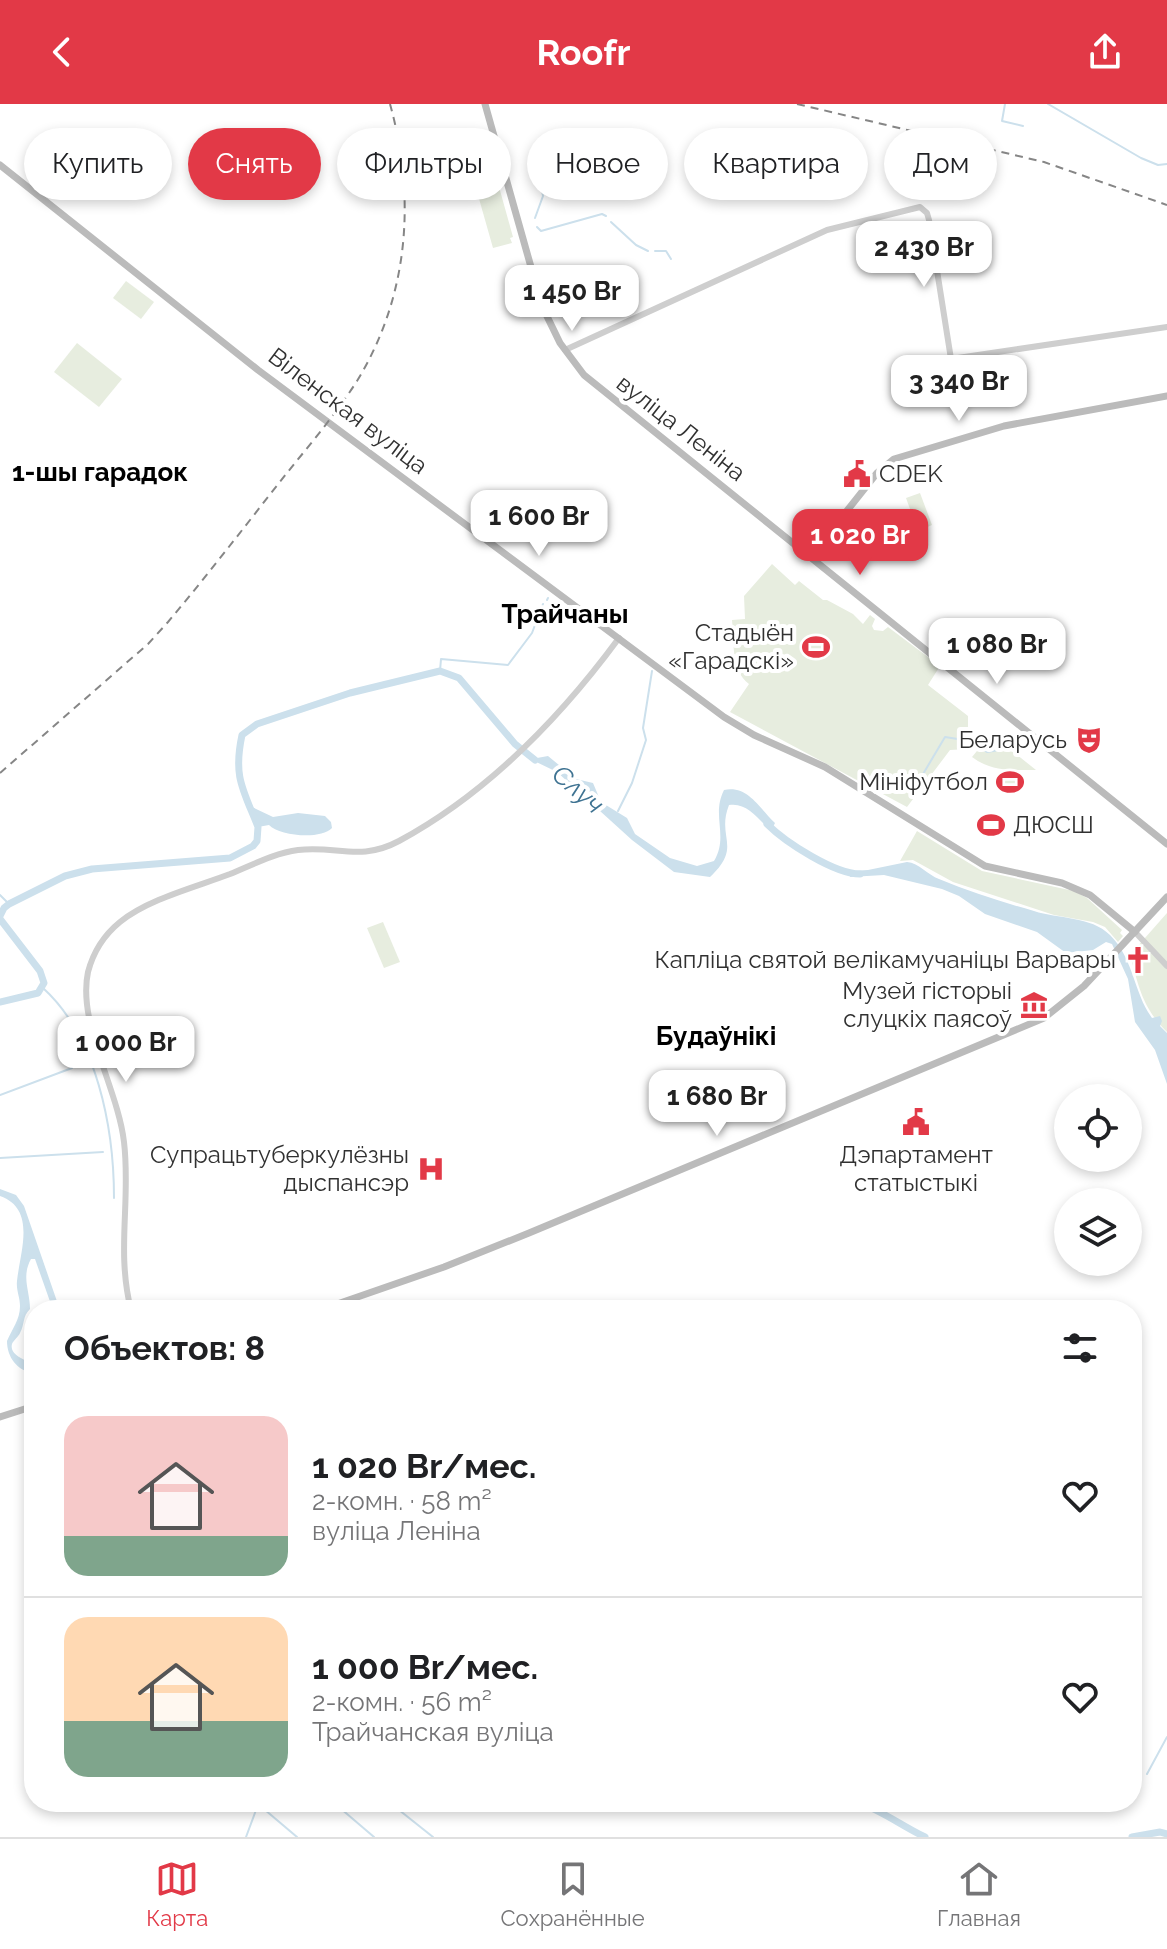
<!DOCTYPE html>
<html lang="ru">
<head>
<meta charset="utf-8">
<style>
	:root { --surface:#fff; --page:#f2f2f2; --text:#202124; --muted:#757577; --line:#e0e0e0; --accent:#e23947 }
	body { margin:0; font-family:Raleway,sans-serif; background:var(--page); color:var(--text); height:100vh; display:flex; flex-direction:column; font-size:30px; white-space:nowrap }
	* { box-sizing:border-box; margin:0 }
	p { font-size:26px; color:var(--muted) }
	.icon { flex:none; width:44px; height:44px; fill:none; stroke:currentColor; stroke-width:2; stroke-linecap:round; stroke-linejoin:round }
	.map { position:relative; flex:1; overflow:hidden }
	.drawer { position:absolute; left:24px; top:1196px; width:1118px; height:512px; display:flex; flex-direction:column; background:var(--surface); border-radius:32px; box-shadow:0 4px 12px #0003 }
	.drawer>* { flex:none }
	.banner { position:absolute; left:24px; top:24px; width:1120px; height:72px; display:flex; gap:16px }
	.fabs { position:absolute; left:1054px; top:980px; display:grid; gap:16px }
	.fabs a { display:grid; place-items:center; width:88px; height:88px; border-radius:50%; background:var(--surface); box-shadow:0 4px 12px #0003; font-size:40px }
	.price { position:absolute; translate:-50% -68px; padding:0 18px; border-radius:16px; background:#fff; color:#222; font-size:26px; line-height:52px; filter:drop-shadow(0 2px 4px #0008) }
	.price::after { content:''; position:absolute; left:50%; top:48px; width:24px; height:18px; margin-left:-12px; background:inherit; clip-path:polygon(0 0,100% 0,50% 100%) }
	.price.active { background:var(--accent); color:#fff }
	ul { padding:0; list-style:none }
	li { display:flex; align-items:center; gap:24px; height:200px; padding:0 40px }
	li+li { border-top:2px solid var(--line) }
	li span { display:grid; place-items:center; flex:none; width:224px; height:160px; border-radius:24px; color:#555 }
	li>.icon { margin-inline-start:auto }
	span .icon { width:96px; height:96px; fill:#fffc; stroke-width:1 }
	li b { font-size:34px }
	h2 { display:flex; justify-content:space-between; align-items:center; height:96px; padding:0 40px; font-size:34px }
	.pill { padding:0 28px; border-radius:36px; background:var(--surface); box-shadow:0 4px 12px #0003; font-size:28px; line-height:72px }
	.pill.active { background:var(--accent); color:#fff }
	header { display:flex; justify-content:space-between; align-items:center; height:104px; padding:0 40px; background:var(--accent); color:#fff; font-size:36px; font-weight:700 }
	.tab-bar { display:flex; justify-content:space-around; align-items:center; height:112px; border-top:2px solid var(--line); background:var(--surface); font-size:22px; color:var(--muted) }
	.tab-bar a { display:grid; justify-items:center; gap:4px }
	.tab-bar .active { color:var(--accent) }
	.map>svg:first-child { display:block }
	.green { fill:#e7eddf }
	.water { fill:#cce0ec }
	.lines { fill:none; stroke-linecap:round; stroke-linejoin:round }
	.stream { stroke:#cce0ec; stroke-width:2 }
	.river { stroke:#cce0ec; stroke-width:7 }
	.tertiary { stroke:#cecece; stroke-width:6 }
	.secondary { stroke:#bbb; stroke-width:7 }
	.rail { stroke:#868686; stroke-width:2; stroke-dasharray:8 6; stroke-linecap:butt }
	.labels { text-anchor:middle; stroke-width:8; stroke-linejoin:round; paint-order:stroke }
	.street-label { font-size:24px; fill:#313131; stroke:#fff }
	.poi-label { font-size:24px; fill:#313131; stroke:#fff; text-anchor:end }
	.neighbourhood-label { font-size:26px; font-weight:bold; fill:#000; stroke:#fff }
	.water-label { font-size:26px; font-style:italic; fill:#3f7392; stroke:#fff }
</style>
</head>
<body>
<header><svg class="icon" aria-label="back" viewBox="0 0 24 24"><path d="M15 5l-7 7 7 7"/></svg>Roofr<svg class="icon" aria-label="share" viewBox="0 0 24 24"><path d="M12 15V3M7 8l5-5 5 5M5 13v7h14v-7"/></svg></header>
<div class="map">
<svg width="1167" height="1733" viewBox="0 0 1167 1733">
	<rect width="100%" height="100%" fill="#fff"/>
	<g class="green">
		<path d="M494,65L513,133L510,134L512,139L493,144L472,70Z"/>
		<path d="M126,177L154,198L141,215L113,194Z"/>
		<path d="M77,239L122,275L99,303L54,268Z"/>
		<path d="M920,389L932,421L918,427L906,394Z"/>
		<path d="M772,460L795,481L799,477L823,496H827L853,510L863,520L870,511L875,515L872,522L874,526L883,527L888,523L940,562L928,581L968,612V645L950,646L907,703L730,608L749,580C731,567 734,536 732,516L745,515L744,492Z"/>
		<path d="M991,630L1036,666C1012,666 992,668 972,653Z"/>
		<rect x="996" y="671" width="27" height="15"/>
		<path d="M917,727L982,767L1074,787L1087,794L1122,826L1120,829L1123,832L1118,838L1105,823L1093,818L1054,811L953,778L913,756L900,757Z"/>
		<path d="M1167,809V928C1142,903 1139,883 1130,851Z"/>
		<path d="M383,818L400,858L384,864L367,824Z"/>
	</g>
	<g class="water">
		<path d="M529,649L537,654L548,652L576,675L593,679L601,698L627,714L635,730L670,754L697,762L714,757C729,732 711,712 724,686C748,681 759,704 775,719L771,727C758,715 747,698 729,701C716,734 743,742 710,773L674,768L632,736L557,668L526,653Z"/>
		<path d="M250,702L273,713L298,709L325,712L331,718L332,724C321,736 279,732 269,721L258,723Z"/>
		<path d="M907,758C919,759 928,771 939,775C970,788 1002,798 1034,807C1058,815 1091,812 1110,831C1132,853 1133,882 1148,908L1152,914L1160,912L1162,917L1160,922L1167,929V980L1155,946L1135,918L1128,875L1112,840L1106,838L1093,846L1066,849L1037,828L985,810L959,792L942,785L884,771L850,773L851,767L868,766Z"/>
		<path d="M0,1085L16,1091L24,1102L60,1206H53L35,1155H31C21,1173 30,1187 30,1205C22,1213 25,1220 20,1229C19,1232 13,1237 12,1240C9,1252 27,1256 34,1261V1269C17,1267 7,1253 7,1237C12,1225 20,1216 20,1202C20,1193 16,1186 17,1177C20,1148 37,1105 0,1092Z"/>
	</g>
	<g class="lines">
		<g class="stream">
			<path d="M1005,0L1002,17L1023,22"/>
			<path d="M1048,0L1141,54L1158,61L1167,60"/>
			<path d="M535,114L543,92L538,63L553,31"/>
			<path d="M611,118L636,141L648,147"/>
			<path d="M537,123L541,127L602,110L606,112"/>
			<path d="M655,147H666L671,155"/>
			<path d="M547,496L548,494"/>
			<path d="M440,567L441,555L508,561L532,529L543,500"/>
			<path d="M910,692L945,633L970,637L987,648L1005,645"/>
			<path d="M618,707L632,679L646,636L643,624L652,567"/>
			<path d="M0,791L9,800"/>
			<path d="M43,884C97,933 114,1024 114,1094"/>
			<path d="M0,991L72,964"/>
			<path d="M0,1054L103,1048"/>
			<path d="M1147,1670L1167,1633"/>
			<path d="M333,1698L374,1733"/>
			<path d="M389,1698L433,1733"/>
			<path d="M482,1698V1699"/>
			<path d="M258,1700L297,1733"/>
			<path d="M246,1733L259,1698"/>
		</g>
		<g class="river">
			<path d="M767,720C786,739 835,770 860,770"/>
			<path d="M0,812L4,804L9,800L65,772L92,765L230,754L253,742L257,737L258,723C243,685 233,673 242,631L257,620L350,589L440,567L459,574L515,640L535,656"/>
			<path d="M0,815L40,867L44,879L38,889L0,898"/>
			<path d="M857,1698C881,1706 902,1722 925,1733"/>
			<path d="M1132,1733L1160,1728L1167,1730"/>
		</g>
		<g class="tertiary">
			<path d="M565,246L827,126L920,103L927,109L929,116L951,255L1167,223"/>
			<path d="M1135,828L1167,862"/>
			<path d="M131,1206C116,1147 131,1096 124,1038C118,985 77,919 88,868C93,849 104,831 120,818C148,795 196,783 230,770C252,761 275,749 298,746C336,741 360,758 399,737C486,690 560,614 619,534"/>
		</g>
		<g class="secondary">
			<path d="M485,0L542,202L560,239L584,271L1167,740"/>
			<path d="M0,61L258,266L724,613L754,631L825,663L985,762L1062,779L1090,791L1135,828"/>
			<path d="M811,452L877,369L894,355L1004,322L1167,292"/>
			<path d="M320,1206L444,1163L529,1129L1044,914L1084,882L1167,793"/>
			<path d="M0,1313L34,1302"/>
		</g>
		<g class="rail">
			<path d="M797,0L1044,58L1167,101"/>
			<path d="M0,669L148,540L168,518C206,473 242,426 279,379C305,346 334,313 357,277C409,192 416,94 390,0"/>
		</g>
	</g>
	<defs>
		<g id="civic-bare" transform="scale(2.16)"><path d="M-.6-6.5H3V-4.5H.6V-3L4-1V1h2V6H-6V1h2V-1L-.6-3ZM-1.2 2.5V6h2.4V2.5Z" fill="#e23947" stroke="#fff" stroke-width="2.5" paint-order="stroke"/></g>
		<g id="stadium-bare" transform="scale(2.16)"><path d="M0-5a6.5 5 0 1 0 0 10a6.5 5 0 1 0 0-10ZM-3.5-1.8h7v3.6h-7Z" fill="#e23947" stroke="#fff" stroke-width="2.5" paint-order="stroke"/></g>
		<g id="theatre-bare" transform="scale(2.16)"><path d="M-5-5.5Q0-4 5-5.5V0Q5 5 0 6Q-5 5-5 0ZM-3.3-2.5H-1v1.5H-3.3ZM1-2.5H3.3v1.5H1ZM-2.8 1Q0 5.5 2.8 1Z" fill="#e23947" stroke="#fff" stroke-width="2.5" paint-order="stroke"/></g>
		<g id="church-bare" transform="scale(2.16)"><path d="M-1.2-6h2.4v3.5h3.3v2.4h-3.3V6h-2.4V-.1h-3.3v-2.4h3.3Z" fill="#e23947" stroke="#fff" stroke-width="2.5" paint-order="stroke"/></g>
		<g id="museum-bare" transform="scale(2.16)"><path d="M0-6L6-3V-2H-6V-3ZM-5-1h2V3h-2ZM-1-1h2V3h-2ZM3-1h2V3H3ZM-6 4H6V6H-6Z" fill="#e23947" stroke="#fff" stroke-width="2.5" paint-order="stroke"/></g>
		<g id="hospital-bare" transform="scale(2.16)"><path d="M-5-5h3v3.5h4V-5h3V5h-3V1.5h-4V5h-3Z" fill="#e23947" stroke="#fff" stroke-width="2.5" paint-order="stroke"/></g>
	</defs>
	<g fill-rule="evenodd">
		<use href="#civic-bare" x="857" y="370"/>
		<use href="#stadium-bare" x="816" y="543"/>
		<use href="#theatre-bare" x="1089" y="636"/>
		<use href="#stadium-bare" x="1010" y="678"/>
		<use href="#stadium-bare" x="991" y="721"/>
		<use href="#church-bare" x="1138" y="856"/>
		<use href="#museum-bare" x="1034" y="901"/>
		<use href="#civic-bare" x="916" y="1018"/>
		<use href="#hospital-bare" x="431" y="1065"/>
	</g>
	<g class="labels">
		<g class="street-label">
			<text transform="translate(348 307) rotate(37)" y="8">Віленская вуліца</text>
			<text transform="translate(681 324) rotate(38)" y="8">вуліца Леніна</text>
		</g>
		<g class="poi-label">
			<text x="879" y="378" text-anchor="start">CDEK</text>
			<text x="794" y="537">Стадыён<tspan x="794" dy="28">«Гарадскі»</tspan></text>
			<text x="1067" y="644">Беларусь</text>
			<text x="988" y="686">Мініфутбол</text>
			<text x="1013" y="729" text-anchor="start">ДЮСШ</text>
			<text x="1116" y="864">Капліца святой велікамучаніцы Варвары</text>
			<text x="1012" y="895">Музей гісторыі<tspan x="1012" dy="28">слуцкіх паясоў</tspan></text>
			<text x="409" y="1059">Супрацьтуберкулёзны<tspan x="409" dy="28">дыспансэр</tspan></text>
			<text x="916" y="1059" text-anchor="middle">Дэпартамент<tspan x="916" dy="28">статыстыкі</tspan></text>
		</g>
		<g class="neighbourhood-label">
			<text x="100" y="377">1-шы гарадок</text>
			<text x="565" y="519">Трайчаны</text>
			<text x="716" y="941">Будаўнікі</text>
		</g>
		<g class="water-label">
			<text transform="translate(578 685) rotate(41)" y="9">Случ</text>
		</g>
	</g>
</svg>
<div class="fabs">
<a><svg class="icon" aria-label="locate" viewBox="0 0 24 24"><circle cx="12" cy="12" r="6"/><path d="M12 2v4M12 18v4M2 12h4M18 12h4"/></svg></a>
<a><svg class="icon" aria-label="layers" viewBox="0 0 24 24"><path d="M12 4l9 5-9 5-9-5zM3 14l9 5 9-5"/></svg></a>
</div>
<b class="price" style="left:924px;top:185px">2 430 Br</b>
<b class="price" style="left:572px;top:229px">1 450 Br</b>
<b class="price" style="left:959px;top:319px">3 340 Br</b>
<b class="price" style="left:539px;top:454px">1 600 Br</b>
<b class="price active" style="left:860px;top:473px">1 020 Br</b>
<b class="price" style="left:997px;top:582px">1 080 Br</b>
<b class="price" style="left:126px;top:980px">1 000 Br</b>
<b class="price" style="left:717px;top:1034px">1 680 Br</b>
<div class="banner">
<a class="pill">Купить</a>
<a class="pill active">Снять</a>
<a class="pill">Фильтры</a>
<a class="pill">Новое</a>
<a class="pill">Квартира</a>
<a class="pill">Дом</a>
</div>
<section class="drawer">
<h2>Объектов: 8<svg class="icon" aria-label="filters" viewBox="0 0 24 24"><path d="M4 7h16M4 17h16"/><circle cx="9" cy="7" r="2"/><circle cx="15" cy="17" r="2"/></svg></h2>
<ul>
<li><span style="background:linear-gradient(#f6c9c9 75%,#7fa58c 0)"><svg class="icon" aria-label="home" viewBox="0 0 24 24"><path d="M3 11l9-7 9 7M6 9v11h12V9"/></svg></span><div><b>1 020 Br/мес.</b><p>2-комн. · 58 m²</p><p>вуліца Леніна</p></div><svg class="icon" aria-label="heart" viewBox="0 0 24 24"><path d="M12 20l-8-8c-3-5 5-10 8-4 3-6 11-1 8 4z"/></svg></li>
<li><span style="background:linear-gradient(#ffd9b3 65%,#7fa58c 0)"><svg class="icon" aria-label="home" viewBox="0 0 24 24"><path d="M3 11l9-7 9 7M6 9v11h12V9"/></svg></span><div><b>1 000 Br/мес.</b><p>2-комн. · 56 m²</p><p>Трайчанская вуліца</p></div><svg class="icon" aria-label="heart" viewBox="0 0 24 24"><path d="M12 20l-8-8c-3-5 5-10 8-4 3-6 11-1 8 4z"/></svg></li>
</ul>
</section>
</div>
<nav class="tab-bar">
<a class="active"><svg class="icon" aria-label="map" viewBox="0 0 24 24"><path d="M3 6l6-2 6 2 6-2v14l-6 2-6-2-6 2zM9 4v14M15 6v14"/></svg>Карта</a>
<a><svg class="icon" aria-label="saved" viewBox="0 0 24 24"><path d="M7 4h10v16l-5-4-5 4z"/></svg>Сохранённые</a>
<a><svg class="icon" aria-label="home" viewBox="0 0 24 24"><path d="M3 11l9-7 9 7M6 9v11h12V9"/></svg>Главная</a>
</nav>
</body>
</html>
